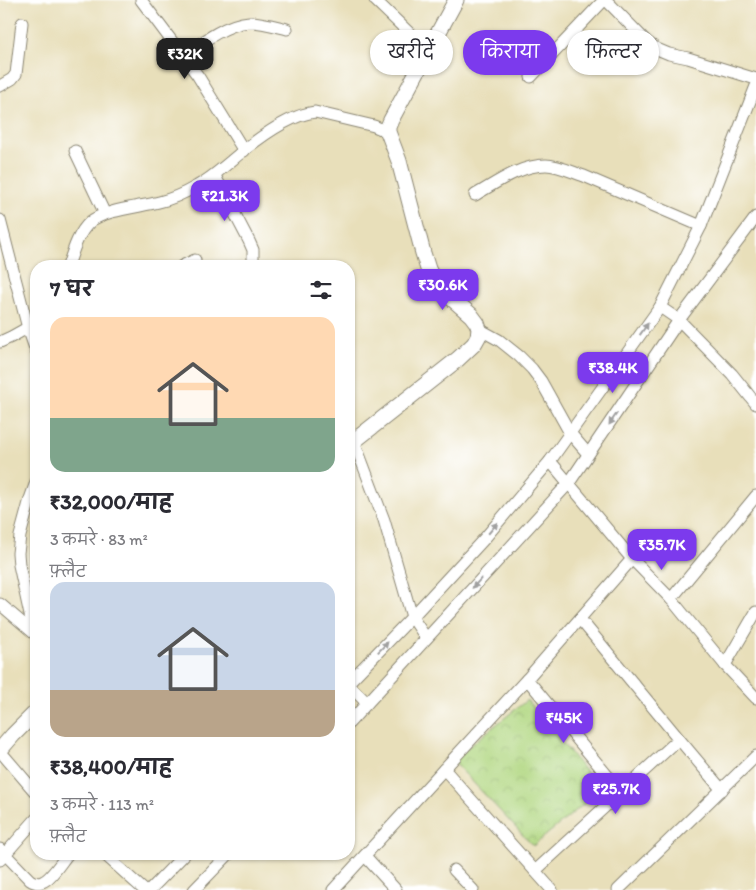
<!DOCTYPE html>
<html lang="hi">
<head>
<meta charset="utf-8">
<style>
	:root { --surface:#fff; --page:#f2f2f3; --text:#2b2b33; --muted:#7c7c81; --accent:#7c3aed }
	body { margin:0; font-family:Itim,"Playpen Sans Deva",sans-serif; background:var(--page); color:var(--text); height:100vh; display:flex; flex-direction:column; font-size:19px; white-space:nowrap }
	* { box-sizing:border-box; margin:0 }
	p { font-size:16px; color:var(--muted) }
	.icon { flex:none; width:28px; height:28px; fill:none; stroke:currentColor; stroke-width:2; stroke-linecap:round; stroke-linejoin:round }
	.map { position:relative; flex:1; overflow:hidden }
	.drawer { position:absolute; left:30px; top:260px; width:325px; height:600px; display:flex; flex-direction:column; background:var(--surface); border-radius:20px; box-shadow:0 1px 4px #0004 }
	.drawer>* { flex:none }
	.hud { position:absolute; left:370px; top:30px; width:310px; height:45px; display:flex; gap:10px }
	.price { position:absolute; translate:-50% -42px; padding:0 11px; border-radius:10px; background:var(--accent); color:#fff; font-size:16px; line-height:32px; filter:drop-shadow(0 1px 2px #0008) }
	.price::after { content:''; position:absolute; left:50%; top:30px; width:15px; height:11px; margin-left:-8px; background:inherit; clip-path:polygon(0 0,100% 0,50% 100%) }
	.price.on { background:#222; color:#fff }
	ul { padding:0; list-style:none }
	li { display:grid; align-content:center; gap:10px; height:265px; padding:0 20px }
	li span { display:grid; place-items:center; height:155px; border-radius:15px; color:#555 }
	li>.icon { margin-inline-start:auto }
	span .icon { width:90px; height:90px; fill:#fffc; stroke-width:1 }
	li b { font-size:21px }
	h2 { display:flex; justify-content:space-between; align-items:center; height:60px; padding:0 20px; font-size:21px }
	.tag { padding:0 18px; border-radius:22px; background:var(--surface); box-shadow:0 1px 4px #0004; font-size:18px; line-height:45px }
	.tag.on { background:var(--accent); color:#fff }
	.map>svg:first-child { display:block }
	.park { fill:url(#park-crowns); stroke:#6e8156 }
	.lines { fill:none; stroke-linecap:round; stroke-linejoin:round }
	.minor-casing { stroke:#8a8572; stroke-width:13 }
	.tertiary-casing { stroke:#8a8572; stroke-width:17 }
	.minor { stroke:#fff; stroke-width:11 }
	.tertiary { stroke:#fff; stroke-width:15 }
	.oneway { fill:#a0a0a0 }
</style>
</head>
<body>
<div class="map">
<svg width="756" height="890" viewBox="0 0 756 890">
	<defs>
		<pattern id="park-crowns" width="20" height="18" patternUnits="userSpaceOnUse" patternTransform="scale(1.25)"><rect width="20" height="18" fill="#b1d781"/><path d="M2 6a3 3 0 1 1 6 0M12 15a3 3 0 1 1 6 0" fill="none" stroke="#98b970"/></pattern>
	</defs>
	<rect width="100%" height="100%" fill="#fff"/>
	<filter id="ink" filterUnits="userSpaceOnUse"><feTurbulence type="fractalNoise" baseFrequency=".02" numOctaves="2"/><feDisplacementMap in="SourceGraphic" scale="10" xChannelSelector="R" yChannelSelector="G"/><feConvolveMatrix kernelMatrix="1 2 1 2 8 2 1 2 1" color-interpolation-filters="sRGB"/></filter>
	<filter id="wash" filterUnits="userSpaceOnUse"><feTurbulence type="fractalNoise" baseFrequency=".0096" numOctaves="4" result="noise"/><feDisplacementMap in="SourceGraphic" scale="20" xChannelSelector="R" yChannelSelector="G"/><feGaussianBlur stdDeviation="1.12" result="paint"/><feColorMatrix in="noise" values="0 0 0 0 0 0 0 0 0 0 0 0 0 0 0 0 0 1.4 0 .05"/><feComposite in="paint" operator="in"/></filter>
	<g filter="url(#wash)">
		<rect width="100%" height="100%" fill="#e8dfba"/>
		<path class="park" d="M527,700L601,790L533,846L452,760Z"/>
	</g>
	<g filter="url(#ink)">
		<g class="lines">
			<g class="minor-casing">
				<g id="minor">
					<path d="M141,0L198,76L244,151"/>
					<path d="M375,0L429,52"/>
					<path d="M606,0L647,42L657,49L669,54L688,58L756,79"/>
					<path d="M183,56C201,43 225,24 249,22C262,22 275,26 287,29"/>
					<path d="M531,77L604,0"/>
					<path d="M0,86L12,79L16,74L22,23"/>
					<path d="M75,151L105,214"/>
					<path d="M215,176L249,241L253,250V266"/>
					<path d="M475,195C496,183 520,165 546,165C558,165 572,172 584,176L701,226"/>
					<path d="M0,220L28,328L36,351"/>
					<path d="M68,266C73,251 78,233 90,222C104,210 140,207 159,202C172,199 185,193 197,186C210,179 220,170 231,161C252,143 287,115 315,112L374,126L388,132"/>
					<path d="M182,266L195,260"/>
					<path d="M660,307L679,320L732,374L756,404"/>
					<path d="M479,329L499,340L519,356L532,369L541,381L570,433L588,454"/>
					<path d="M0,342L11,337L36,323"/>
					<path d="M354,441L384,520L412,617L426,638"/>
					<path d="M550,461L632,559L671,599L725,665L756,698"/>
					<path d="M671,599L756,496"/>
					<path d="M0,604L35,634"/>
					<path d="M580,619L679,739L722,790"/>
					<path d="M34,633L19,565L18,553L20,536L30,499L36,482"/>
					<path d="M725,665L756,612"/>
					<path d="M527,679L621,792"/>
					<path d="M349,682L412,617L484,539L550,461L660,307L701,226L756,86"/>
					<path d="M349,685L367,703"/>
					<path d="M349,723L569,483L679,320L756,217"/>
					<path d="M0,751L36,793"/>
					<path d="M0,849L30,880C33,882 37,884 42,882C51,879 61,862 68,854"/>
					<path d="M104,854L144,890"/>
					<path d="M365,856L396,890"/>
					<path d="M0,860L36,819"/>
					<path d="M454,870L473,890"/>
					<path d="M535,871L679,739"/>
					<path d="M150,890L185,854"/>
					<path d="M194,890L229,854"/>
					<path d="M333,890L444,769"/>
					<path d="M552,890L444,769L527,679L632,559"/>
					<path d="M618,890L756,756"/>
				</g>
			</g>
			<g class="tertiary-casing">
				<g id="tertiary">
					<path d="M349,445L458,359L474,344L478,337L479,329L477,323L471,315L441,289L433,279L428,269L423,253L399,161L388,132V127L391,120L456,0"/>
					<path d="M0,750L13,735L36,712"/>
				</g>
			</g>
			<use href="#minor" class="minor"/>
			<use href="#tertiary" class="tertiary"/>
		</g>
		<defs><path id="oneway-solid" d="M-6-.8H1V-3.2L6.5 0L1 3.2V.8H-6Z" transform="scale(1.25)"/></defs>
		<g class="oneway">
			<use href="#oneway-solid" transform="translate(644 329) rotate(-55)"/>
			<use href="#oneway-solid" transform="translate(613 419) rotate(124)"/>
			<use href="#oneway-solid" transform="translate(493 528) rotate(-50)"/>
			<use href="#oneway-solid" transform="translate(477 583) rotate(132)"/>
			<use href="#oneway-solid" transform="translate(383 647) rotate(-46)"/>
		</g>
	</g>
</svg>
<b class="price on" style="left:185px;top:80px">₹32K</b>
<b class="price" style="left:225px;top:222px">₹21.3K</b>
<b class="price" style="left:443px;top:311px">₹30.6K</b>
<b class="price" style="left:613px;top:394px">₹38.4K</b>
<b class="price" style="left:662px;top:571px">₹35.7K</b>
<b class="price" style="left:564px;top:744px">₹45K</b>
<b class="price" style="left:616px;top:815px">₹25.7K</b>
<div class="hud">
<a class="tag">खरीदें</a>
<a class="tag on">किराया</a>
<a class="tag">फ़िल्टर</a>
</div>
<section class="drawer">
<h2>7 घर<svg class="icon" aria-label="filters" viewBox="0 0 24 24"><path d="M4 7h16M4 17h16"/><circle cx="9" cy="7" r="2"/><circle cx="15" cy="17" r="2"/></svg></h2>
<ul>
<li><span style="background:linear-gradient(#ffd9b3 65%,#7fa58c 0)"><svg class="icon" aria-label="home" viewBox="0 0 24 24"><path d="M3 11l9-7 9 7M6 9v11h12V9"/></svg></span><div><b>₹32,000/माह</b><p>3 कमरे · 83 m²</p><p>फ़्लैट</p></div></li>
<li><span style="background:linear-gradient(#c9d6e8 70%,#b9a48a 0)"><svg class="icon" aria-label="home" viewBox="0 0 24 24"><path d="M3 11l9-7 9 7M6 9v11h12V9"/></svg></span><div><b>₹38,400/माह</b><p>3 कमरे · 113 m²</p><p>फ़्लैट</p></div></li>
</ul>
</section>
</div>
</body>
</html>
